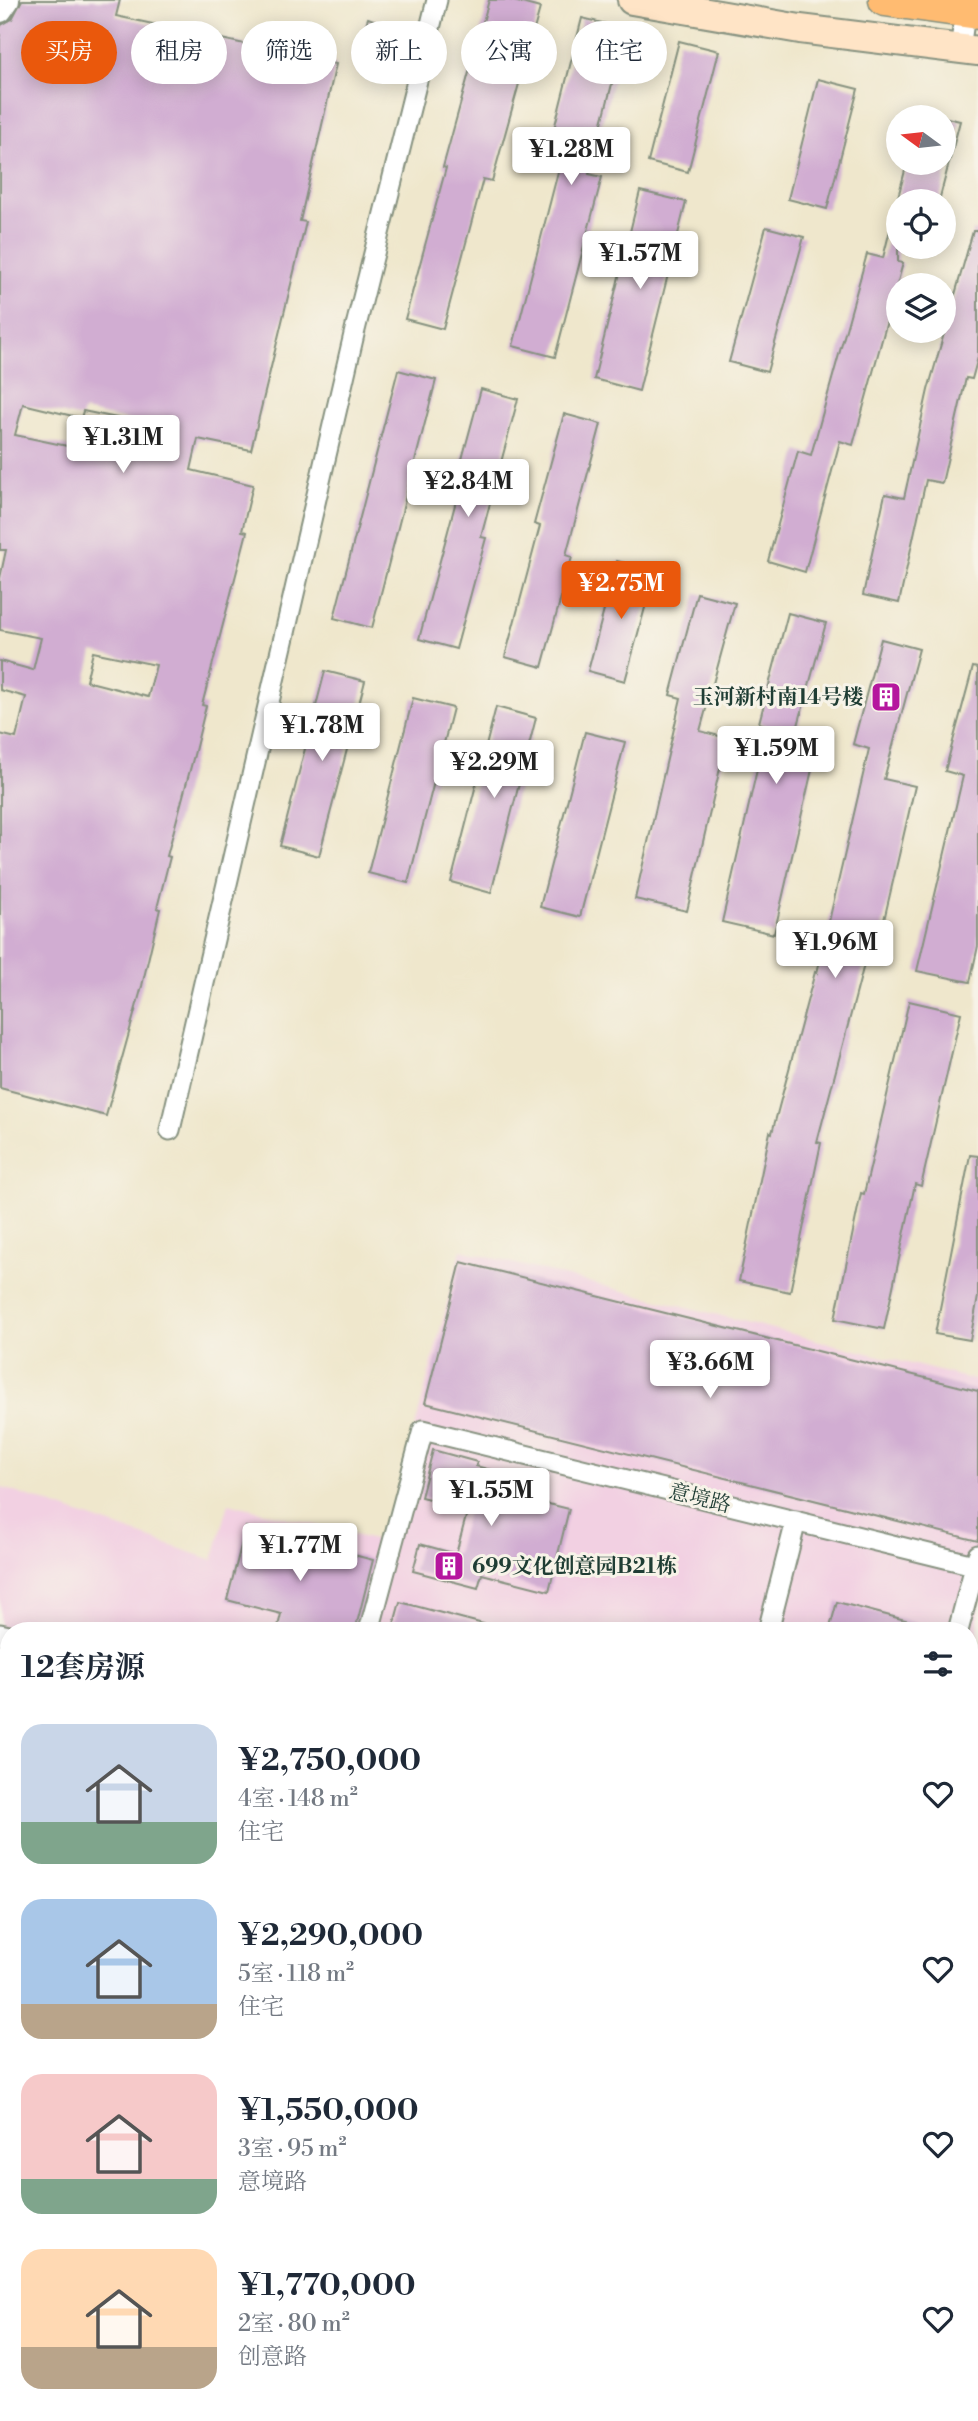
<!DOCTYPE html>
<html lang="zh">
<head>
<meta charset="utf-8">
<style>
	:root { --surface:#fff; --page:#f2f2f3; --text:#1f2937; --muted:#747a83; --accent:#ea580c }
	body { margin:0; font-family:"Libre Bodoni","Noto Serif SC",serif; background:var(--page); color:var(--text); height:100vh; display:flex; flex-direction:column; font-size:26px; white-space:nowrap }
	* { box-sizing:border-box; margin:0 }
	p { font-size:23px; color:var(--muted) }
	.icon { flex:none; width:38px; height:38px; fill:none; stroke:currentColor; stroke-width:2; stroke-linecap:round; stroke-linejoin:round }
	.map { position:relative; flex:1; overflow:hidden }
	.drawer { position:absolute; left:0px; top:1622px; width:978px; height:800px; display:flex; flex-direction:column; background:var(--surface); border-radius:28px 28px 0 0; box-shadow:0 4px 18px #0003 }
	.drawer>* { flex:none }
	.hud { position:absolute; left:21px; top:21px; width:936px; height:63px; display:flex; gap:14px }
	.needle { width:46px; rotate:285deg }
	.fabs { position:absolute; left:886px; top:105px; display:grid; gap:14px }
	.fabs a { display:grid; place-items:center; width:70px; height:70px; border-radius:50%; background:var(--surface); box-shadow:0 4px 18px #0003; font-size:35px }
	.price { position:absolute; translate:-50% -60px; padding:0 16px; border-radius:7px; background:#fff; color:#222; font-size:23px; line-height:46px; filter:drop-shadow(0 2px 4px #0008) }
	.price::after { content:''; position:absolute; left:50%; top:42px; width:21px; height:16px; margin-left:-10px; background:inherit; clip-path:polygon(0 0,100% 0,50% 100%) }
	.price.selected { background:var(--accent); color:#fff }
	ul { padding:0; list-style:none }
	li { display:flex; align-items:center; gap:21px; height:175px; padding:0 21px }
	li span { display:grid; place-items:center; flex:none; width:196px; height:140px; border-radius:21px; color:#555 }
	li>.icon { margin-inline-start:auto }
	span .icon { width:84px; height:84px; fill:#fffc; stroke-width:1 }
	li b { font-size:30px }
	h2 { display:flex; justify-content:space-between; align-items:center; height:84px; padding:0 21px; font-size:30px }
	.pill { padding:0 24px; border-radius:32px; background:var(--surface); box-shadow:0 4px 18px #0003; font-size:24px; line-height:63px }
	.pill.selected { background:var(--accent); color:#fff }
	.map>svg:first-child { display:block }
	.built { fill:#f2d0e2 }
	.building { fill:#d1add2; fill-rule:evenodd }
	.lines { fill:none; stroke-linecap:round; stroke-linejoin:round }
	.minor-casing { stroke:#879280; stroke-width:23 }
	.tertiary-casing { stroke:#879280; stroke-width:28 }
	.secondary-casing { stroke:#879280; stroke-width:32 }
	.primary-casing { stroke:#879280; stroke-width:35 }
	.minor { stroke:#fff; stroke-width:19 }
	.tertiary { stroke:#fff; stroke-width:24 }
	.secondary { stroke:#ffe4c6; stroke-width:28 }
	.primary { stroke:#ffbb71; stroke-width:32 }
	.labels { text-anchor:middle; stroke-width:6; stroke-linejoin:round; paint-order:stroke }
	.poi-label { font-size:21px; font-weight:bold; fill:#1f3d34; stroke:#f7f3e8; text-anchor:end }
	.street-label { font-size:21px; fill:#1f3d34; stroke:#f7f3e8 }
</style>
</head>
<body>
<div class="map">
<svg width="978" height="2421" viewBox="0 0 978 2421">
	<rect width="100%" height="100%" fill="#f7f3e8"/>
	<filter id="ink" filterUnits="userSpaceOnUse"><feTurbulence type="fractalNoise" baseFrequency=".0143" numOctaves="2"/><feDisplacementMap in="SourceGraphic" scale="14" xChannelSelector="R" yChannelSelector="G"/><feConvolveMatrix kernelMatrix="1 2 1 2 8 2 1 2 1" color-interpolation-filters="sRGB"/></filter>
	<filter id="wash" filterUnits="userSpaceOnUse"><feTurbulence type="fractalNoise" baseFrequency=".00686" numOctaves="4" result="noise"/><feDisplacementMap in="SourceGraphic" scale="28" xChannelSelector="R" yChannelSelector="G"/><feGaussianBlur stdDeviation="1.57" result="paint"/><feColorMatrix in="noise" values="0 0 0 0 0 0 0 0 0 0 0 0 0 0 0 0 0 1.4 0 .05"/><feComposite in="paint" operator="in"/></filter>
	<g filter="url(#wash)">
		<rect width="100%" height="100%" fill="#efe7cc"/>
		<path class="built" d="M461,1250L978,1381V1925L970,1966V1631H9V2128L0,2125V1487L213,1560L229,1503L385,1543Z"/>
		<g id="blocks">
			<g class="building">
				<path d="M22,0H120L116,16L336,64L300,221L306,222L251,450L198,439L191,470L253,485L242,531L247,532L202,705L206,706L194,755L167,856L170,857L157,908L160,909L142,986L106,1116L0,1088V734L16,738L26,697L0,690V661L33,670L41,638L0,630V578L6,550H0V28L1,25L12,19ZM23,404L81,418L83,411L146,424L138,457L92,448L91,451L15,435ZM93,652L156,665L148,697L86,681Z"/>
				<path d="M489,0H510L540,8L492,181L483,179L443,329L405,319L446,168L443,167Z"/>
				<path d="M368,18L399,29L387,66L356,55Z"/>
				<path d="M582,18L626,29L589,174L602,177L555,357L513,346L566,141L552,137Z"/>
				<path d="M679,41L719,51L688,172L648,162Z"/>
				<path d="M818,79L858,89L827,209L788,199Z"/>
				<path d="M943,117L960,121L939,201H897L907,163H943Z"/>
				<path d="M640,191L686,202L639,391L594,379Z"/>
				<path d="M892,222L898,223V262L903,263L853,445L840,441L805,572L768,561L798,451L811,455L867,254L883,258Z"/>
				<path d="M766,227L804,237L767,372L729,362Z"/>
				<path d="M973,231H978V357L972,379L966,378L942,483L926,480L899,603L863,595L885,494L904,498L928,390Z"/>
				<path d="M398,370L436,380L372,628L334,618Z"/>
				<path d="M481,389L518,399L481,537L486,538L456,649L419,639L456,501L451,500Z"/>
				<path d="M564,414L601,424L566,555L572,557L542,667L505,657L540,526L534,524Z"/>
				<path d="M617,561L655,571L625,681L588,671Z"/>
				<path d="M697,593L735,603L700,731L727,738L687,911L635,899L681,698L670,695Z"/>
				<path d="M788,613L826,623L790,755L814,761L774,934L722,922L767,726L759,723Z"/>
				<path d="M881,639L919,649L884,779L915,786L875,959L866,957L817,1142L821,1143L790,1292L739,1281L770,1132L772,1133L815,972L817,973L869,749L853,744Z"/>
				<path d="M973,667L978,668V946L970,982L917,971L963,776L945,771Z"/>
				<path d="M325,671L365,681L319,856L280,846Z"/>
				<path d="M413,698L453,708L408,883L368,873Z"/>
				<path d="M496,707L536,718L491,893L451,882Z"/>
				<path d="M585,732L625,742L580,917L540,907Z"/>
				<path d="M909,1001L961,1013L921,1186L915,1184L884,1329L835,1319L861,1193L864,1194Z"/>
				<path d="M970,1155L978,1156V1297L970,1340L935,1334Z"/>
				<path d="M461,1262L978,1391V1541L425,1403Z"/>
				<path d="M433,1450L477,1462L476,1466L513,1476L508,1494L569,1509L549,1591L482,1574L478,1588L413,1571L420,1544L456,1554L468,1509L421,1497Z"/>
				<path d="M246,1527L373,1560L355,1631H277L281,1614L227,1600Z"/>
				<path d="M400,1602L491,1626V1631H392Z"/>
				<path d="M837,1602L928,1626L927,1631H829Z"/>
			</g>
		</g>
	</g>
	<g filter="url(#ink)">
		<use href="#blocks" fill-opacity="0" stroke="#879280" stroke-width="2"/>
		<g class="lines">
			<g class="minor-casing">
				<g id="minor">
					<path d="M960,49L967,1"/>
					<path d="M170,1130L355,330L437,0"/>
					<path d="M369,1631L423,1430L978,1566"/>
					<path d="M768,1631L796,1521"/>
					<path d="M958,1631L978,1555"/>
					<path d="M0,1634L9,1636"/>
					<path d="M970,1784H978"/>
					<path d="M0,1807L9,1809"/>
					<path d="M0,2016L9,2018"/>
					<path d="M716,2421L718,2413"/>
				</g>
			</g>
			<g class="tertiary-casing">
				<path id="tertiary" d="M0,10L7,0"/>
			</g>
			<g class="secondary-casing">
				<g id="secondary">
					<path d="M632,0L800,29L978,51"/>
					<path d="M0,2239L9,2241"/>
					<path d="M0,2260L9,2262"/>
					<path d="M583,2413L612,2421"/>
					<path d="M660,2413L690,2421"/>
				</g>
			</g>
			<g class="primary-casing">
				<path id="primary" d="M885,0L978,13"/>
			</g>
			<use href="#minor" class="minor"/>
			<use href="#tertiary" class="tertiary"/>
			<use href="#secondary" class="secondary"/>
			<use href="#primary" class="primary"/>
		</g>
	</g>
	<defs>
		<g id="building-square" transform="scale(1.575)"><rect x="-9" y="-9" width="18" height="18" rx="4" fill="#b5179e" stroke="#f7f3e8"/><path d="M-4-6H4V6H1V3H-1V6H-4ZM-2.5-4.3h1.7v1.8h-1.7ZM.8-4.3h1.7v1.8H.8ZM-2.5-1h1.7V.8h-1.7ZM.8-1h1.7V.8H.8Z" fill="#fff"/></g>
	</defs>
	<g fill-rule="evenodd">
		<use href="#building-square" x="886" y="697"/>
		<use href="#building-square" x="449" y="1566"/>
	</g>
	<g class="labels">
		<g class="poi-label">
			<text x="863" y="704">玉河新村南14号楼</text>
			<text x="472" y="1573" text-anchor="start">699文化创意园B21栋</text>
		</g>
		<g class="street-label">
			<text transform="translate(700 1498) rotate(14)" y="7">意境路</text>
		</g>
	</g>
</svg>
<div class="fabs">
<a><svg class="needle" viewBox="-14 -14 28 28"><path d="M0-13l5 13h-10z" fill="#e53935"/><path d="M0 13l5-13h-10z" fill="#747a83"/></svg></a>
<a><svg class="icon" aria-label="locate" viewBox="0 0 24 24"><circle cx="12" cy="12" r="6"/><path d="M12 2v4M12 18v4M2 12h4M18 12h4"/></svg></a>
<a><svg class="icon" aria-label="layers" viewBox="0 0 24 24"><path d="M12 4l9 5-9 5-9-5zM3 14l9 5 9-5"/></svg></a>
</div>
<b class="price" style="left:571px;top:187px">¥1.28M</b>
<b class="price" style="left:640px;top:291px">¥1.57M</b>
<b class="price" style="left:123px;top:475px">¥1.31M</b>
<b class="price" style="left:468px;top:519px">¥2.84M</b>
<b class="price selected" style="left:621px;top:621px">¥2.75M</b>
<b class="price" style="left:322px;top:763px">¥1.78M</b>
<b class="price" style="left:776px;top:786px">¥1.59M</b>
<b class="price" style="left:494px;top:800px">¥2.29M</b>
<b class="price" style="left:835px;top:980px">¥1.96M</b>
<b class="price" style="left:710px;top:1400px">¥3.66M</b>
<b class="price" style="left:491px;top:1528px">¥1.55M</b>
<b class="price" style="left:300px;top:1583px">¥1.77M</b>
<div class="hud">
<a class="pill selected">买房</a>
<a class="pill">租房</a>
<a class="pill">筛选</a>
<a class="pill">新上</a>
<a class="pill">公寓</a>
<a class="pill">住宅</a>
</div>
<section class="drawer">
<h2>12套房源<svg class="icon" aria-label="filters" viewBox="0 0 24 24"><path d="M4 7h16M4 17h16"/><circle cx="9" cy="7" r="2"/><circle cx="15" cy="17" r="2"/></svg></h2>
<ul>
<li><span style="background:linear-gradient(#c9d6e8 70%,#7fa58c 0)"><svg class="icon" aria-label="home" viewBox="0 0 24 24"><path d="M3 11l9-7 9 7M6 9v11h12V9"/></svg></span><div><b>¥2,750,000</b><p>4室 · 148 m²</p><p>住宅</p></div><svg class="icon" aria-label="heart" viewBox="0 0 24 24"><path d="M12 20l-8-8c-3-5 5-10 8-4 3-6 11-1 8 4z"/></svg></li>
<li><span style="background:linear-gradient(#a9c7e8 75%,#b9a48a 0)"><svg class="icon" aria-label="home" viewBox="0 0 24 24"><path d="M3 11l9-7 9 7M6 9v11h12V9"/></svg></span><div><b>¥2,290,000</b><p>5室 · 118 m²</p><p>住宅</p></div><svg class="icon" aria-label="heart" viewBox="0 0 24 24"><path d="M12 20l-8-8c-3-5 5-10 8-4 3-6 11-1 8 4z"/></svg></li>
<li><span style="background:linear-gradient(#f6c9c9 75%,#7fa58c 0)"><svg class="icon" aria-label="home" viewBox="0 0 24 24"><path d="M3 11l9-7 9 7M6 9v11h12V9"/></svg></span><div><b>¥1,550,000</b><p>3室 · 95 m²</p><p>意境路</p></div><svg class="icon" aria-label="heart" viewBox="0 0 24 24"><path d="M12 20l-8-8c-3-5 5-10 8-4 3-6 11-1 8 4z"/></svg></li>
<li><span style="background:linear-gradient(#ffd9b3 70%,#b9a48a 0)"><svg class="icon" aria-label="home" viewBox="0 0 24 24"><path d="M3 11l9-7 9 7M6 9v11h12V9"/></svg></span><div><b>¥1,770,000</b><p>2室 · 80 m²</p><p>创意路</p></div><svg class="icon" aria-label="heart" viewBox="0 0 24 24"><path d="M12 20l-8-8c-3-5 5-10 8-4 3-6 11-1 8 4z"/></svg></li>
</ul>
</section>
</div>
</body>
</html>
